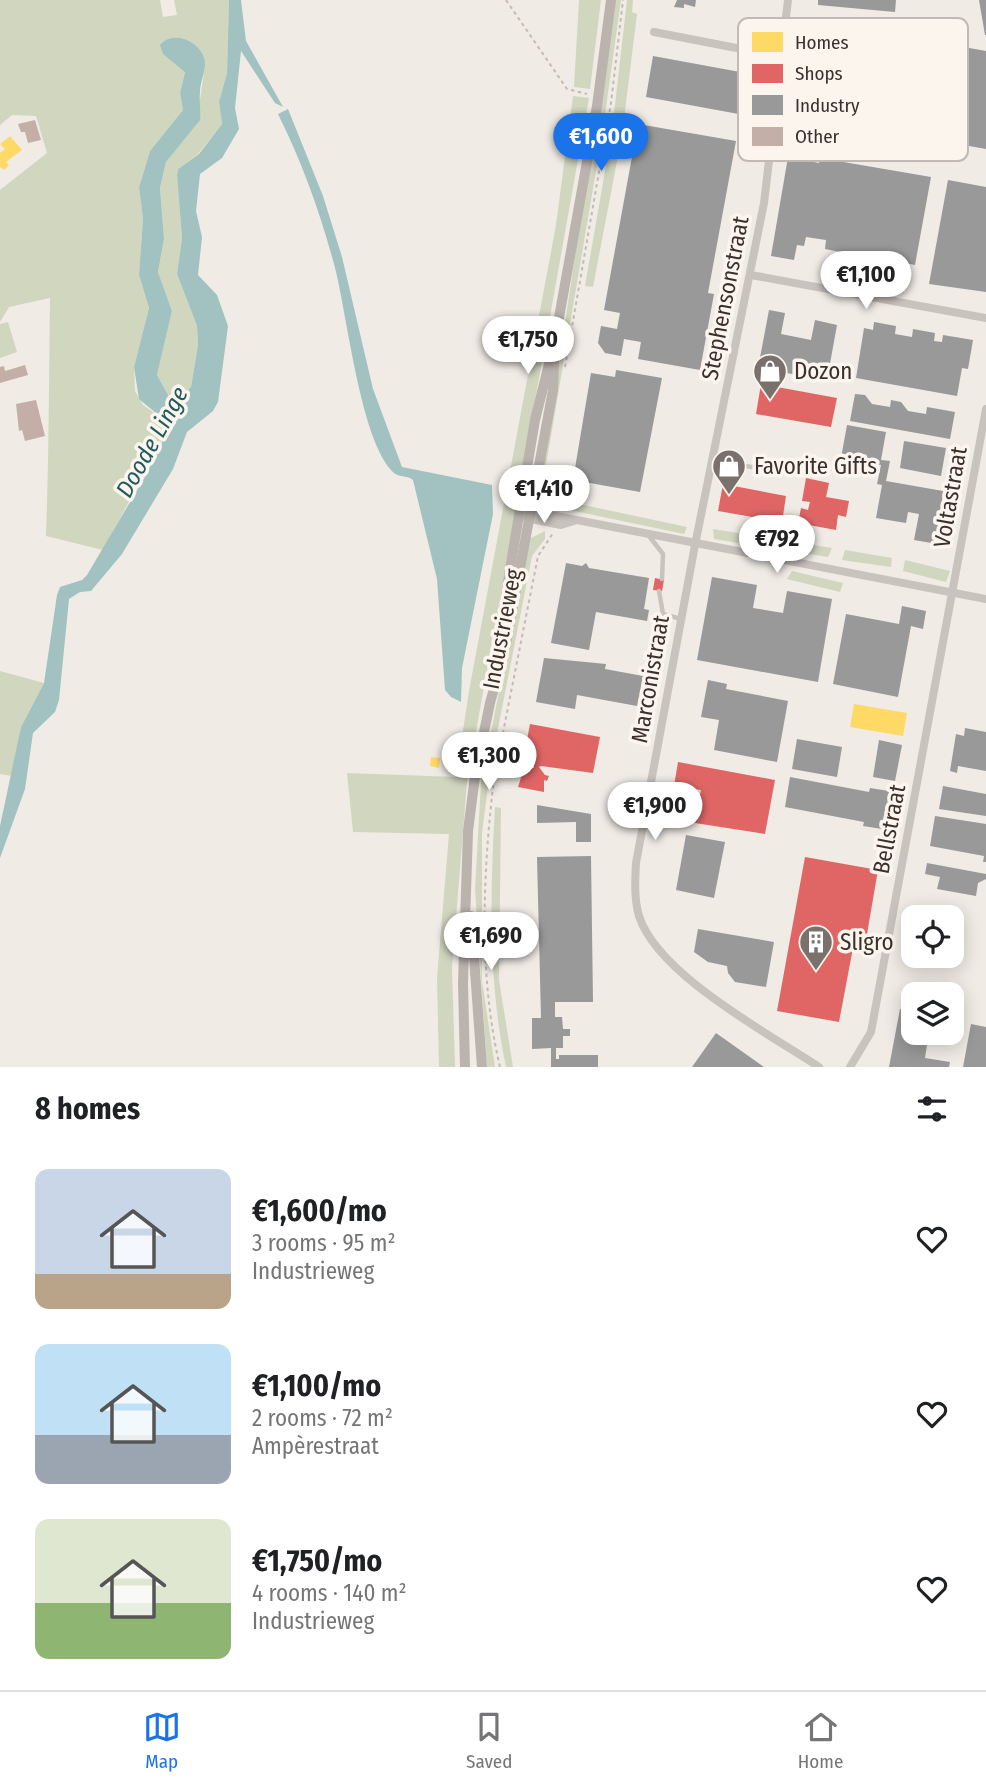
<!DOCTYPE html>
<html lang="en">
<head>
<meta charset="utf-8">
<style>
	:root { --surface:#fff; --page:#f2f2f2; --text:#202124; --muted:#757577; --line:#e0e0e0; --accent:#1a73e8 }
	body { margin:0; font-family:"Fira Sans Condensed",sans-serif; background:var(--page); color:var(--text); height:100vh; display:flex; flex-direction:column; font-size:26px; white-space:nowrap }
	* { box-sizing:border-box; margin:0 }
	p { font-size:23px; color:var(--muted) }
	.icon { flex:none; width:38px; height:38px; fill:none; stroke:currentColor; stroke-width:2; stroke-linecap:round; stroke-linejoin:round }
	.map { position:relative; height:1067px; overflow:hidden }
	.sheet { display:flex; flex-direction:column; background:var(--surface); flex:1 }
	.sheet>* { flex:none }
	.tools { position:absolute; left:901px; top:905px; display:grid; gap:14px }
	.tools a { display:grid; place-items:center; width:63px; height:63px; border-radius:14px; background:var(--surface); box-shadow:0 4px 18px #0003; font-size:35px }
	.price { position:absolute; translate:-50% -60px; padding:0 16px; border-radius:24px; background:#fff; color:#222; font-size:23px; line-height:46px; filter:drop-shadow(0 2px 4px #0008) }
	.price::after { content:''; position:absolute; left:50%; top:42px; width:21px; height:16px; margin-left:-10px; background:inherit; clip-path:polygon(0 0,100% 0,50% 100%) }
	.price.active { background:var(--accent); color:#fff }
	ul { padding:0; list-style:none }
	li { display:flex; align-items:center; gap:21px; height:175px; padding:0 35px }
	li span { display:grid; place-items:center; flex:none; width:196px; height:140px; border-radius:14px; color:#555 }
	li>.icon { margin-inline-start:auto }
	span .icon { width:84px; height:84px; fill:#fffc; stroke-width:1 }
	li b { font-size:30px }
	h2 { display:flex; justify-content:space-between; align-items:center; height:84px; padding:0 35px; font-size:30px }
	.tabs { display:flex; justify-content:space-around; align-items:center; height:98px; border-top:2px solid var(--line); background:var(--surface); font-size:19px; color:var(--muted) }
	.tabs a { display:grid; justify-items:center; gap:4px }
	.tabs .active { color:var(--accent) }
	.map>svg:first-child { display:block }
	.green { fill:#d1d6bf }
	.water { fill:#a1c2c1 }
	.homes { fill:#ffd966 }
	.shops { fill:#e06666 }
	.industry { fill:#999 }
	.building { fill:#c3afa7 }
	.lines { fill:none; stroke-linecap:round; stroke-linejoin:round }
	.path { stroke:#c2bbb6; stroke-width:2; stroke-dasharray:3.5 3.5; stroke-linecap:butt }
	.lane { stroke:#c9c3be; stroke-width:4.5 }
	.street { stroke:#c9c3be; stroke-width:8 }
	.secondary { stroke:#bab3ae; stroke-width:10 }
	.labels { text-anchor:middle; stroke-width:7; stroke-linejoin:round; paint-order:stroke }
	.street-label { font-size:23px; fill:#3b302b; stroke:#fbf5ee }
	.poi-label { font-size:23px; fill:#3b302b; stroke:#fbf5ee; text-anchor:start }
	.water-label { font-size:24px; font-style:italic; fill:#1f5a5e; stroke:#fbf5ee }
	.key { fill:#fbf5ee; stroke:#c1bab4; stroke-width:2 }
	.key-label { font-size:19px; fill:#3b302b }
</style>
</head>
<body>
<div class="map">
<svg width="986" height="1067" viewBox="0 0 986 1067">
	<rect width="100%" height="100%" fill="#f0ebe5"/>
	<g class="green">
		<path d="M0,0H160L163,17L177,15L174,0H229L227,73L219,102L222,124L198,154L178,169L177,175L182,238L177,274L197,326L198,345L191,387L176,403L172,402L157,375L172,311L158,272L164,239L160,188L166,162L184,138L200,100L205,65L203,57L189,43L164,54L185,71L180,93L183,110L150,151L139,186L143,219L139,275L149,308L134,367L135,391L143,405L162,418L168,429L103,550L46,536C49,456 49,377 50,298L9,307L0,322V190L47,153L36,116L12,115L0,125Z"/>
		<path d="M579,0H601L590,89L574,87Z"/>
		<path d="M614,0H621L602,136L546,465L550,504L542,501L539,494Z"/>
		<path d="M627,0H633L632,12L637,14L622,135L593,287L585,286L612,131Z"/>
		<path d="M573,96L589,98L587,109L467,782L452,967L455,1067H439L437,978L449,834L353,832L347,773L456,777L469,691L556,225Z"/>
		<path d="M8,322L17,352L0,358V324Z"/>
		<path d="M569,502H570L687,527L684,534L565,509Z"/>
		<path d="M713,529L832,548L828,557L714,539Z"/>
		<path d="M545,531V539L532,556L491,764L482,833V981L495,1067H487L475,889L481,783L529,539Z"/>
		<path d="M845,550L892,558L891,567L842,560Z"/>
		<path d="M905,560L950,571L946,582L903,571Z"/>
		<path d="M792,571L843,583L840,592L787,579Z"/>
		<path d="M0,671L44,683L21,727L12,776L0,774Z"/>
		<path d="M495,807L501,808L499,980L513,1067H506C488,981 490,894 495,807Z"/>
	</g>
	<g class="water">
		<path d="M229,0H241L246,41L283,107L275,103L241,51L235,108L239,129L222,158L200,174L196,211L202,237L198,275L217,295L228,326L218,402L213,411L187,432L173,469L122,554L91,591L80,592L69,599L59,700L55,712L33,733L25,789L0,858V826L21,727L44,683L57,595L60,587L82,580L87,575L146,475L168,429L162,418L139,399L134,367L149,308L139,275L143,219L139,187L150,151L183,110L180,93L185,72L163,54L160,45C174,28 205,44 205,64C205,73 200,83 200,92C199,101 201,111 200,120L166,162L160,188L164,239L158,272L172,311L157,375L172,402L176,403L191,387L198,345L197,326L177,274L182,238L177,175L178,169L199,154L222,124L219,102L227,73Z"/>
		<path d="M288,109L323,196L342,257L373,389L402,467L492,485L493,514L462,668L461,702L451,697L445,690L437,579L413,480C408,475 400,478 394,473C360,442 347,311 334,264C320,212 302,162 278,114Z"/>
	</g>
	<g class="homes">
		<path d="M10,136L22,150L6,162L9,165L4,170L0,167V153L5,149L0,144Z"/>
		<path d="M854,704L907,713L903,736L850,727Z"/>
		<path d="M431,757L440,758L439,768L430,766Z"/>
	</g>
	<g class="shops">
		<path d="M761,384L837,398L831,427L756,414Z"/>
		<path d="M806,478L829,483L826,497L849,501L846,517L838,515L836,530L798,523L801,508L808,510L810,502L802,501Z"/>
		<path d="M723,484L786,496L782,522L718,511Z"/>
		<path d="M655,578L664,580L662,591L653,590Z"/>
		<path d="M530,724L600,737L593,773L541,766L539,767L545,775L549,776L547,781L544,780V792L518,787L524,768H534V762L523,760Z"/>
		<path d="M678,762L775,780L765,834L695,823L701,790L674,786Z"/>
		<path d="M805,857L878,870L867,934L856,932L839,1022L777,1011Z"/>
	</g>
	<g class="industry">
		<path d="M677,0H696L695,7L684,4V8L674,7Z"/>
		<path d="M818,0H896L895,12L818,5Z"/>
		<path d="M979,0H986V35H985Z"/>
		<path d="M841,25L986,51V149L824,120Z"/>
		<path d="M653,56L751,74L744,115L646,97Z"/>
		<path d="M638,124L736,141L708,293L714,294L700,370L638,359L641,342L624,339L621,356L605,353L598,343L601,326L617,329L620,313L604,310Z"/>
		<path d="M788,157L819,163L820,158L931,177L915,265L895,261L888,276L847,269L845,253L825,249L826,240L806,237L804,246L797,245L794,260L771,256Z"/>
		<path d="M948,180L986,187V292L929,284Z"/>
		<path d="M769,310L785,313L781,334L811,340L815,320L837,325L827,380L758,368Z"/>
		<path d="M874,322L896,326L895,334L912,337L913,329L935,333L934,341L942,342L943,335L973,340L968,369L962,368L957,396L856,378L864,328L873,330Z"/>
		<path d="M616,370L662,378L640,492L573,480L591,373L615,377Z"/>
		<path d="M855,394L865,395L872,404L890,407L891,400L901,402L908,411L926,414L927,407L955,412L950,439L850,421Z"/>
		<path d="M847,425L886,432L881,460L890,461L886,481L943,491L937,544L914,540L919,514L908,512L906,523L876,518L882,485L877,484L881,465L841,458Z"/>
		<path d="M904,441L946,448L941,476L900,468Z"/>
		<path d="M566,563L582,566L586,563L589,568L649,578L644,609L649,610L647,621L596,612L589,650L551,643Z"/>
		<path d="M712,577L757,585L753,608L783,613L787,591L832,599L818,682L697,660Z"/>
		<path d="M902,606L926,611L923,629L911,626L898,697L833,684L846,614L899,624Z"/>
		<path d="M544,658L606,664L605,669L643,676L637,706L577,695L575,709L536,702Z"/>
		<path d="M708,680L727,684L726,689L788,701L777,762L714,750L719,720L701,717Z"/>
		<path d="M965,728L986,732V771L958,766L957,773L950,771L956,734L964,736Z"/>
		<path d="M797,739L842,747L837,777L792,769Z"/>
		<path d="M879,740L902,745L895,781L873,777Z"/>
		<path d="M790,777L869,792L870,788L889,791L892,796L887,826L882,829L863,826L864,822L785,807Z"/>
		<path d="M943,786L986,794V816L939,809Z"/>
		<path d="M537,805L591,814V842H576V822L537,823Z"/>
		<path d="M935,816L986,824V862H983L984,856L930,846Z"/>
		<path d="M686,835L725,842L714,898L676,890Z"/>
		<path d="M591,856L593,1002H555V1017H562L563,1029H570V1036H563V1048H556V1059H559V1055H598V1067H551V1048L532,1049V1018H541L537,857Z"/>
		<path d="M927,863L986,874V879L978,883L976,896L937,889L940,877L925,874Z"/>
		<path d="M698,929L774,942L766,987L735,982L728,973L727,966L708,962L694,952Z"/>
		<path d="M900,1009L914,1012V1032H929L925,1058L950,1062L949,1067H889Z"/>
		<path d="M971,1024L986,1027V1067H963Z"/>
		<path d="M716,1033L764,1067H692Z"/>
	</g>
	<g class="building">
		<path d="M35,120L41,140L28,143L25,132H21L18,124Z"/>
		<path d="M25,365L28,375L0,383V367L4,366L5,371Z"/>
		<path d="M36,400L45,436L25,441L22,430L19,431L16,404Z"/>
	</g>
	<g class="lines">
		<g class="path">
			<path d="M506,0L567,89L587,94"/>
			<path d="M565,367L611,103L623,0"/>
			<path d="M549,476L558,507"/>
			<path d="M500,1067C478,974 483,872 494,778L538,556L553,533"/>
		</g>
		<g class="lane">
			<path d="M713,460L790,474"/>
			<path d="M649,536L663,554L662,579"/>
			<path d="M659,591L663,614L681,619"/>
		</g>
		<g class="street">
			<path d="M788,0L764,203L695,545L636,863C635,880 634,899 639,916C658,975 768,1033 819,1067"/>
			<path d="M654,32L783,57"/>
			<path d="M751,275L986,318"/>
			<path d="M525,510L986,599"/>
			<path d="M526,518L561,525L574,521"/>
			<path d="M850,1067L871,1032L986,409"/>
		</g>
		<g class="secondary">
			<path d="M492,676L535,420L555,340L597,106L611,0"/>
			<path d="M471,916L482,1067"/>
			<path d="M465,1067L463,983L468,831L475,776L490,703L505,649L553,390L555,340"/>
		</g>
	</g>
	<defs>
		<g id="shop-pin" transform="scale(1.75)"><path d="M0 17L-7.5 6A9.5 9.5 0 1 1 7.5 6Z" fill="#7a716c" stroke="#fbf5ee"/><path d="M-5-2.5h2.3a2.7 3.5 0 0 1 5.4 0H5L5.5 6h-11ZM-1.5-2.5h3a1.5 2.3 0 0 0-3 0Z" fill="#fff"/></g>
		<g id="building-pin" transform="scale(1.75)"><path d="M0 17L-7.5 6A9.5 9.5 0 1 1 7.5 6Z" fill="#7a716c" stroke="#fbf5ee"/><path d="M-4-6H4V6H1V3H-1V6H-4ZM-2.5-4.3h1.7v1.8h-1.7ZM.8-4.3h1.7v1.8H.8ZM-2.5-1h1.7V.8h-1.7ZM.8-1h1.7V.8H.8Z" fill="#fff"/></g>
	</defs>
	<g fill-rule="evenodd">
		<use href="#shop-pin" x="770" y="371"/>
		<use href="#shop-pin" x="729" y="466"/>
		<use href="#building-pin" x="816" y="942"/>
	</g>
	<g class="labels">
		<g class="street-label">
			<text transform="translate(725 298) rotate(-79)" y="8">Stephensonstraat</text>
			<text transform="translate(950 497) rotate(-80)" y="8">Voltastraat</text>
			<text transform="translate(502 629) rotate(-79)" y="8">Industrieweg</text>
			<text transform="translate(650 679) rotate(-80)" y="8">Marconistraat</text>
			<text transform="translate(889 829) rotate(-79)" y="8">Bellstraat</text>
		</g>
		<g class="poi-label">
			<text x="794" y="379">Dozon</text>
			<text x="754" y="474">Favorite Gifts</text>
			<text x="840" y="950">Sligro</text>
		</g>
		<g class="water-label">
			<text transform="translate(152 442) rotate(-61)" y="8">Doode Linge</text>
		</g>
	</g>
	<rect x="738" y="18" width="230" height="143" rx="10" class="key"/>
	<rect x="752" y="32" width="31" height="20" fill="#ffd966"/>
	<rect x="752" y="64" width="31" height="19" fill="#e06666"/>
	<rect x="752" y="95" width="31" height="20" fill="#999"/>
	<rect x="752" y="127" width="31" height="19" fill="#c3afa7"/>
	<g class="key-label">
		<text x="795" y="49">Homes</text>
		<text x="795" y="80">Shops</text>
		<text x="795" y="112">Industry</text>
		<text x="795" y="143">Other</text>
	</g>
</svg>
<div class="tools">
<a><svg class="icon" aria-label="locate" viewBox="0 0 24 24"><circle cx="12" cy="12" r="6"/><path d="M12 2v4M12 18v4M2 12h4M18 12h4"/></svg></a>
<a><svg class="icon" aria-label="layers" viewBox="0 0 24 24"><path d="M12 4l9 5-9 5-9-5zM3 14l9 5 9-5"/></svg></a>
</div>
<b class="price active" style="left:601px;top:173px">€1,600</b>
<b class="price" style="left:866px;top:311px">€1,100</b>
<b class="price" style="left:528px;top:376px">€1,750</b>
<b class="price" style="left:544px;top:525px">€1,410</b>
<b class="price" style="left:777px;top:575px">€792</b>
<b class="price" style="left:489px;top:792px">€1,300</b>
<b class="price" style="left:655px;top:842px">€1,900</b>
<b class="price" style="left:491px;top:972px">€1,690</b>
</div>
<section class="sheet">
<h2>8 homes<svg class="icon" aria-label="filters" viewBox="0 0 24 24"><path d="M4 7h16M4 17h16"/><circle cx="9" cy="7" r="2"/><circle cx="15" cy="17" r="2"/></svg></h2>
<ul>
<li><span style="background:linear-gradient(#c9d6e8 75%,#b9a48a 0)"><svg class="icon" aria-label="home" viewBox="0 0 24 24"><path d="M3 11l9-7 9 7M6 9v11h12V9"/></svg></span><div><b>€1,600/mo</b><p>3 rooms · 95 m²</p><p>Industrieweg</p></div><svg class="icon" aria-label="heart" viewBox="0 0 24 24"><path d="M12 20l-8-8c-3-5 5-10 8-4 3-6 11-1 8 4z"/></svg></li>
<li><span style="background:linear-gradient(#bfe0f5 65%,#9aa5b1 0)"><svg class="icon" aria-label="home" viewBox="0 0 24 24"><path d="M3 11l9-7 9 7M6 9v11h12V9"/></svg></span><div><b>€1,100/mo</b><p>2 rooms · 72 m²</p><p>Ampèrestraat</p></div><svg class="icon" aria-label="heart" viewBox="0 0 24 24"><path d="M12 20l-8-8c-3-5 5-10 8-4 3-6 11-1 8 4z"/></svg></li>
<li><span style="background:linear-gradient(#dfe7d0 60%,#8fb573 0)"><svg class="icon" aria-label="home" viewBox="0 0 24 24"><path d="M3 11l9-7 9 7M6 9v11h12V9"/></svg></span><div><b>€1,750/mo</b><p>4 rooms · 140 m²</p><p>Industrieweg</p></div><svg class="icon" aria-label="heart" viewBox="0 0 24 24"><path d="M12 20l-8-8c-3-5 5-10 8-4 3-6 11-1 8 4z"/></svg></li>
</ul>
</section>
<nav class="tabs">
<a class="active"><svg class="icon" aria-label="map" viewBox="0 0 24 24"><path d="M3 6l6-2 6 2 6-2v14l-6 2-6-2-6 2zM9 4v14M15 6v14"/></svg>Map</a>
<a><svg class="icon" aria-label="saved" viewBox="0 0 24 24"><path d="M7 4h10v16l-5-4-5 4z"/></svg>Saved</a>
<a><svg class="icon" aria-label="home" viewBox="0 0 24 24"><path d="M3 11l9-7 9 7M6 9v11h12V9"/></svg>Home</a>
</nav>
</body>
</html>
